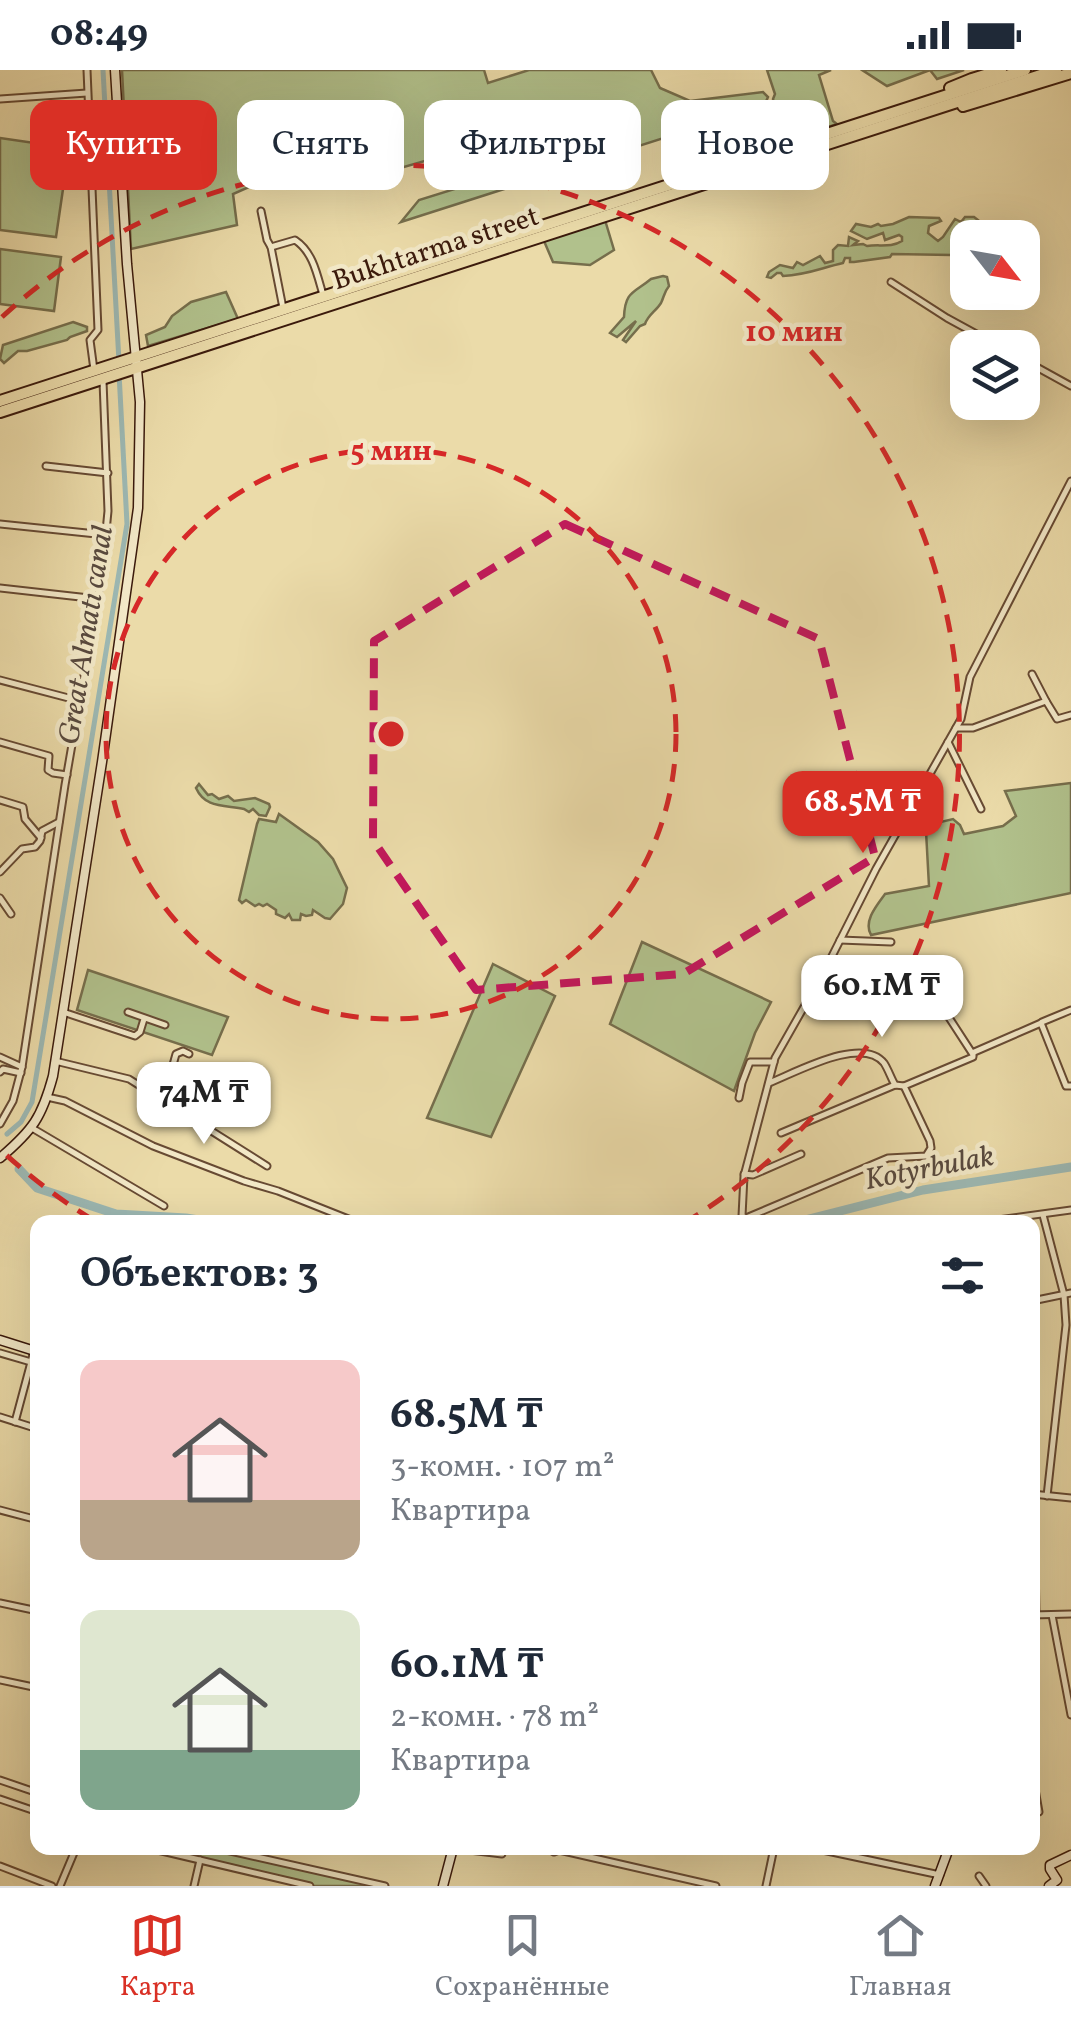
<!DOCTYPE html>
<html lang="ru">
<head>
<meta charset="utf-8">
<style>
	:root { --surface:#fff; --page:#f2f2f3; --text:#1f2937; --muted:#747a83; --line:#e0e1e3; --accent:#d93025 }
	body { margin:0; font-family:Vollkorn,serif; background:var(--page); color:var(--text); height:100vh; display:flex; flex-direction:column; font-size:38px; white-space:nowrap }
	* { box-sizing:border-box; margin:0 }
	p { font-size:32px; color:var(--muted) }
	.icon { flex:none; width:55px; height:55px; fill:none; stroke:currentColor; stroke-width:2; stroke-linecap:round; stroke-linejoin:round }
	.map { position:relative; flex:1; overflow:hidden }
	.side { position:absolute; left:30px; top:1145px; width:1010px; height:640px; display:flex; flex-direction:column; background:var(--surface); border-radius:20px; box-shadow:0 10px 40px #0002 }
	.side>* { flex:none }
	.hud { position:absolute; left:30px; top:30px; width:1012px; height:90px; display:flex; gap:20px }
	.needle { width:65px; rotate:121deg }
	.tools { position:absolute; left:950px; top:150px; display:grid; gap:20px }
	.tools a { display:grid; place-items:center; width:90px; height:90px; border-radius:20px; background:var(--surface); box-shadow:0 10px 40px #0002; font-size:50px }
	.price { position:absolute; translate:-50% -85px; padding:0 22px; border-radius:20px; background:#fff; color:#222; font-size:32px; line-height:65px; filter:drop-shadow(0 2px 5px #0008) }
	.price::after { content:''; position:absolute; left:50%; top:60px; width:30px; height:22px; margin-left:-15px; background:inherit; clip-path:polygon(0 0,100% 0,50% 100%) }
	.price.on { background:var(--accent); color:#fff }
	ul { padding:0; list-style:none }
	li { display:flex; align-items:center; gap:30px; height:250px; padding:0 50px }
	li span { display:grid; place-items:center; flex:none; width:280px; height:200px; border-radius:20px; color:#555 }
	li>.icon { margin-inline-start:auto }
	span .icon { width:120px; height:120px; fill:#fffc; stroke-width:1 }
	li b { font-size:42px }
	h2 { display:flex; justify-content:space-between; align-items:center; height:120px; padding:0 50px; font-size:42px }
	.pill { padding:0 35px; border-radius:20px; background:var(--surface); box-shadow:0 10px 40px #0002; font-size:35px; line-height:90px }
	.pill.on { background:var(--accent); color:#fff }
	.status { display:flex; justify-content:space-between; align-items:center; height:70px; padding:0 50px; background:var(--surface); direction:ltr }
	.status svg { height:28px; fill:currentColor }
	.dock { display:flex; justify-content:space-around; align-items:center; height:140px; border-top:2px solid var(--line); background:var(--surface); font-size:28px; color:var(--muted) }
	.dock a { display:grid; justify-items:center; gap:5px }
	.dock .on { color:var(--accent) }
	.map>svg:first-child { display:block }
	.green { fill:#b1c18c; stroke:#766e4c; stroke-width:2.5 }
	.lines { fill:none; stroke-linecap:round; stroke-linejoin:round }
	.canal { stroke:#9cb8b3; stroke-width:5 }
	.river { stroke:#9cb8b3; stroke-width:9 }
	.street-casing { stroke:#674a33; stroke-width:9 }
	.secondary-casing { stroke:#3b1a0c; stroke-width:11 }
	.primary-casing { stroke:#3b1a0c; stroke-width:14 }
	.street { stroke:#f2e8c7; stroke-width:5 }
	.secondary { stroke:#f2e8c7; stroke-width:8 }
	.primary { stroke:#ebdba9; stroke-width:10 }
	.marked { fill:none; stroke:#c2185b; stroke-width:8; stroke-dasharray:20 12; stroke-linejoin:round }
	.ring { fill:none; stroke:#d62828; stroke-width:5; stroke-dasharray:18 12 }
	.labels { text-anchor:middle; stroke-width:9; stroke-linejoin:round; paint-order:stroke }
	.street-label { font-size:28px; fill:#3b1a0c; stroke:#f2e8c7 }
	.water-label { font-size:30px; font-style:italic; fill:#58493e; stroke:#f2e8c7 }
	.centre { fill:#d62828; stroke:#f2e8c7; stroke-width:5 }
	.ring-label { font-size:30px; text-anchor:middle; font-weight:bold; fill:#d62828; stroke:#f2e8c7; stroke-width:9; stroke-linejoin:round; paint-order:stroke }
</style>
</head>
<body>
<div class="status"><b>08:49</b><svg viewBox="0 0 49 12"><path d="M0 12V9h3v3zM5 12V6h3v6zM10 12V3h3v9zM15 12V0h3v12zM26 1h20v11H26zM47 4h2v5h-2z"/></svg></div>
<div class="map">
<svg width="1071" height="1816" viewBox="0 0 1071 1816">
	<rect width="100%" height="100%" fill="#ebdba9"/>
	<filter id="stains"><feTurbulence type="fractalNoise" baseFrequency=".002" numOctaves="4"/><feColorMatrix values="0 0 0 0 .2 0 0 0 0 .09 0 0 0 0 .02 0 0 0 .5 -.17"/></filter>
	<radialGradient id="worn" r=".72"><stop offset=".6" stop-color="#630" stop-opacity="0"/><stop offset="1" stop-color="#630" stop-opacity=".3"/></radialGradient>
	<g class="green">
		<path d="M122,0H484L488,13L529,0H651L660,18L690,31L763,22L768,27L764,36L401,152L419,130L622,67L610,38L397,99L346,81L290,99L233,124L237,155L131,179Z"/>
		<path d="M767,0H831L819,5L833,51L837,54L785,72L773,29L775,24Z"/>
		<path d="M862,0H964L937,9L930,0L887,16Z"/>
		<path d="M0,68L69,78L56,167L0,160Z"/>
		<path d="M909,147L939,148L941,151L929,156L928,163L938,171L943,167L955,149L961,152L965,147H974L978,150L973,159L962,162L959,174L967,176V186L960,188L952,185L892,184L890,187L854,192H850V188H845L843,193C821,198 807,205 783,206L781,203H777L771,208L767,207L769,202L780,195L793,198L797,192L803,195L820,186L825,193L833,191V180L838,175L848,176L849,167L858,171L853,175L863,174L867,176C879,174 891,178 902,171V167L899,165L885,170L883,163L867,169L851,161L856,154L871,157L878,154L881,156L893,154Z"/>
		<path d="M605,150L614,180L590,195L553,192L544,171Z"/>
		<path d="M0,179L61,187L54,241L0,234Z"/>
		<path d="M663,206L667,207L669,216C664,222 664,227 661,233C656,241 648,245 645,254L640,256L626,272L623,270L636,251L617,267L610,263L624,247C625,221 634,223 651,209Z"/>
		<path d="M226,222L238,249L148,276L146,265L165,257L172,246L191,232Z"/>
		<path d="M73,252L87,257V261L70,267L67,270L27,281H18L4,293L0,289L3,275Z"/>
		<path d="M1071,713V823L871,865C863,851 877,835 885,824L929,816L926,761L932,754L953,749L960,755L964,764L1003,756L1016,746L1005,721Z"/>
		<path d="M199,714L208,725L212,724L219,729L228,726L234,731L255,728L269,734L270,737L266,746L259,745L253,739L249,742L244,739C223,735 205,738 196,718Z"/>
		<path d="M279,744L318,772L333,789L347,818L343,834L330,849L325,848L313,840L312,845L306,846L301,844L300,850H292L289,844L285,848L276,844V840L267,834L263,836L259,834L255,836L246,830L242,833L239,830L257,754L259,749L276,752Z"/>
		<path d="M642,872L771,932L755,963L734,1021L610,954Z"/>
		<path d="M493,894L555,926L491,1067L427,1048Z"/>
		<path d="M88,900L228,947L212,985L77,940Z"/>
		<path d="M150,1778H219L385,1816H305Z"/>
	</g>
	<g class="lines">
		<g class="canal">
			<path d="M103,0L119,292"/>
			<path d="M7,1064L21,1052L32,1032L127,454L119,303"/>
		</g>
		<g class="river">
			<path d="M19,1099L37,1118L116,1144L186,1148L211,1152"/>
			<path d="M797,1152L923,1120L1071,1097"/>
		</g>
		<g class="street-casing">
			<g id="street">
				<path d="M87,0L98,260L90,270L94,300"/>
				<path d="M0,29L87,23"/>
				<path d="M261,141L267,170L271,177L295,170C313,182 317,204 323,225"/>
				<path d="M271,177L283,238"/>
				<path d="M891,212L947,248L1002,278"/>
				<path d="M1022,289L1071,316"/>
				<path d="M46,396L108,403"/>
				<path d="M0,454L106,465"/>
				<path d="M0,518L98,529"/>
				<path d="M1032,604L1046,631"/>
				<path d="M0,610L80,631"/>
				<path d="M956,658H973L1046,631L1057,649L1071,645"/>
				<path d="M0,672L49,686L48,700L53,703L67,705"/>
				<path d="M948,672L981,739"/>
				<path d="M0,730L23,737L25,749L41,768"/>
				<path d="M0,802L22,779L35,777L40,771L42,761L59,752"/>
				<path d="M0,828L11,844"/>
				<path d="M840,870L891,872"/>
				<path d="M935,926L972,983L1041,953L1066,1016H1071"/>
				<path d="M63,942L135,966L140,962L144,949"/>
				<path d="M128,942L165,955"/>
				<path d="M1042,952L1071,940"/>
				<path d="M973,983V987L904,1016L930,1071L931,1078L926,1086L888,1088L746,1148L742,1146L744,1106L775,988L825,900L876,799L961,649L970,607L1071,411"/>
				<path d="M0,987L22,997"/>
				<path d="M55,991L129,1009L267,1096"/>
				<path d="M0,1002L3,999L21,1003"/>
				<path d="M769,1013C795,1003 862,965 884,993C888,999 891,1008 895,1015"/>
				<path d="M147,1020L159,1004L171,1002L176,984L183,981L189,984"/>
				<path d="M47,1027L65,1031L153,1076L244,1111L278,1121L356,1152"/>
				<path d="M739,1028L742,1013L750,992H774"/>
				<path d="M170,1034L183,1015L194,1020L200,1017"/>
				<path d="M0,1054L13,1031L22,997L65,715L102,502L108,441L103,311"/>
				<path d="M32,1058L164,1136"/>
				<path d="M781,1063L895,1015L904,1016"/>
				<path d="M744,1104L753,1105L801,1084"/>
				<path d="M1043,1145L1064,1225L1066,1255L1047,1426"/>
				<path d="M983,1152L1071,1140"/>
				<path d="M1032,1231L1071,1223"/>
				<path d="M0,1283L31,1292"/>
				<path d="M0,1347L38,1359"/>
				<path d="M15,1352L34,1281"/>
				<path d="M1032,1424L1071,1428"/>
				<path d="M0,1440L38,1450"/>
				<path d="M1032,1491L1035,1492L1036,1545"/>
				<path d="M0,1533L38,1541"/>
				<path d="M1032,1545L1071,1544"/>
				<path d="M1052,1545L1071,1645"/>
				<path d="M0,1610L38,1618"/>
				<path d="M1032,1702L1039,1742"/>
				<path d="M0,1710L38,1723"/>
				<path d="M0,1729L38,1742"/>
				<path d="M149,1778L310,1816"/>
				<path d="M217,1778L385,1816"/>
				<path d="M453,1778L502,1784"/>
				<path d="M547,1778L554,1782L559,1780L716,1816"/>
				<path d="M813,1778L940,1805"/>
				<path d="M0,1796L52,1816"/>
				<path d="M979,1806L986,1816"/>
				<path d="M60,1816L76,1778"/>
				<path d="M194,1816L200,1790"/>
				<path d="M766,1816L774,1778"/>
			</g>
		</g>
		<g class="secondary-casing">
			<g id="secondary">
				<path d="M0,1088C33,1060 42,1047 53,1006L102,692L138,438L140,332L127,194L115,0"/>
				<path d="M0,1270L38,1282"/>
				<path d="M443,1816L453,1778"/>
				<path d="M935,1816L949,1778"/>
				<path d="M1049,1816L1057,1810L1050,1799V1795L1071,1785"/>
			</g>
		</g>
		<g class="primary-casing">
			<g id="primary">
				<path d="M950,18L972,9L1001,0"/>
				<path d="M963,36L1071,3"/>
				<path d="M0,331L1025,0"/>
				<path d="M0,342L1056,0"/>
			</g>
		</g>
		<use href="#street" class="street"/>
		<use href="#secondary" class="secondary"/>
		<use href="#primary" class="primary"/>
	</g>
	<path class="marked" d="M565,454L819,569L875,787L683,904L476,920L373,770L374,571Z"/>
	<g class="ring">
		<circle cx="391" cy="664" r="285"/>
		<path d="M93 1150A570 570 0 0 1 2 1081M2 247A570 570 0 1 1 689 1150"/>
	</g>
	<g class="labels">
		<g class="street-label">
			<text transform="translate(435 177) rotate(-18)" y="10">Bukhtarma street</text>
		</g>
		<g class="water-label">
			<text transform="translate(85 565) rotate(-81)" y="10">Great Almatı canal</text>
			<text transform="translate(929 1097) rotate(-11)" y="10">Kotyrbulak</text>
		</g>
	</g>
	<circle cx="391" cy="664" r="15" class="centre"/>
	<g class="ring-label">
		<text x="794" y="271">10 мин</text>
		<text x="391" y="390">5 мин</text>
	</g>
	<rect width="100%" height="100%" filter="url(#stains)"/>
	<rect width="100%" height="100%" fill="url(#worn)"/>
</svg>
<div class="tools">
<a><svg class="needle" viewBox="-14 -14 28 28"><path d="M0-13l5 13h-10z" fill="#e53935"/><path d="M0 13l5-13h-10z" fill="#747a83"/></svg></a>
<a><svg class="icon" aria-label="layers" viewBox="0 0 24 24"><path d="M12 4l9 5-9 5-9-5zM3 14l9 5 9-5"/></svg></a>
</div>
<b class="price on" style="left:863px;top:786px">68.5M ₸</b>
<b class="price" style="left:882px;top:970px">60.1M ₸</b>
<b class="price" style="left:204px;top:1077px">74M ₸</b>
<div class="hud">
<a class="pill on">Купить</a>
<a class="pill">Снять</a>
<a class="pill">Фильтры</a>
<a class="pill">Новое</a>
</div>
<section class="side">
<h2>Объектов: 3<svg class="icon" aria-label="filters" viewBox="0 0 24 24"><path d="M4 7h16M4 17h16"/><circle cx="9" cy="7" r="2"/><circle cx="15" cy="17" r="2"/></svg></h2>
<ul>
<li><span style="background:linear-gradient(#f6c9c9 70%,#b9a48a 0)"><svg class="icon" aria-label="home" viewBox="0 0 24 24"><path d="M3 11l9-7 9 7M6 9v11h12V9"/></svg></span><div><b>68.5M ₸</b><p>3-комн. · 107 m²</p><p>Квартира</p></div></li>
<li><span style="background:linear-gradient(#dfe7d0 70%,#7fa58c 0)"><svg class="icon" aria-label="home" viewBox="0 0 24 24"><path d="M3 11l9-7 9 7M6 9v11h12V9"/></svg></span><div><b>60.1M ₸</b><p>2-комн. · 78 m²</p><p>Квартира</p></div></li>
</ul>
</section>
</div>
<nav class="dock">
<a class="on"><svg class="icon" aria-label="map" viewBox="0 0 24 24"><path d="M3 6l6-2 6 2 6-2v14l-6 2-6-2-6 2zM9 4v14M15 6v14"/></svg>Карта</a>
<a><svg class="icon" aria-label="saved" viewBox="0 0 24 24"><path d="M7 4h10v16l-5-4-5 4z"/></svg>Сохранённые</a>
<a><svg class="icon" aria-label="home" viewBox="0 0 24 24"><path d="M3 11l9-7 9 7M6 9v11h12V9"/></svg>Главная</a>
</nav>
</body>
</html>
